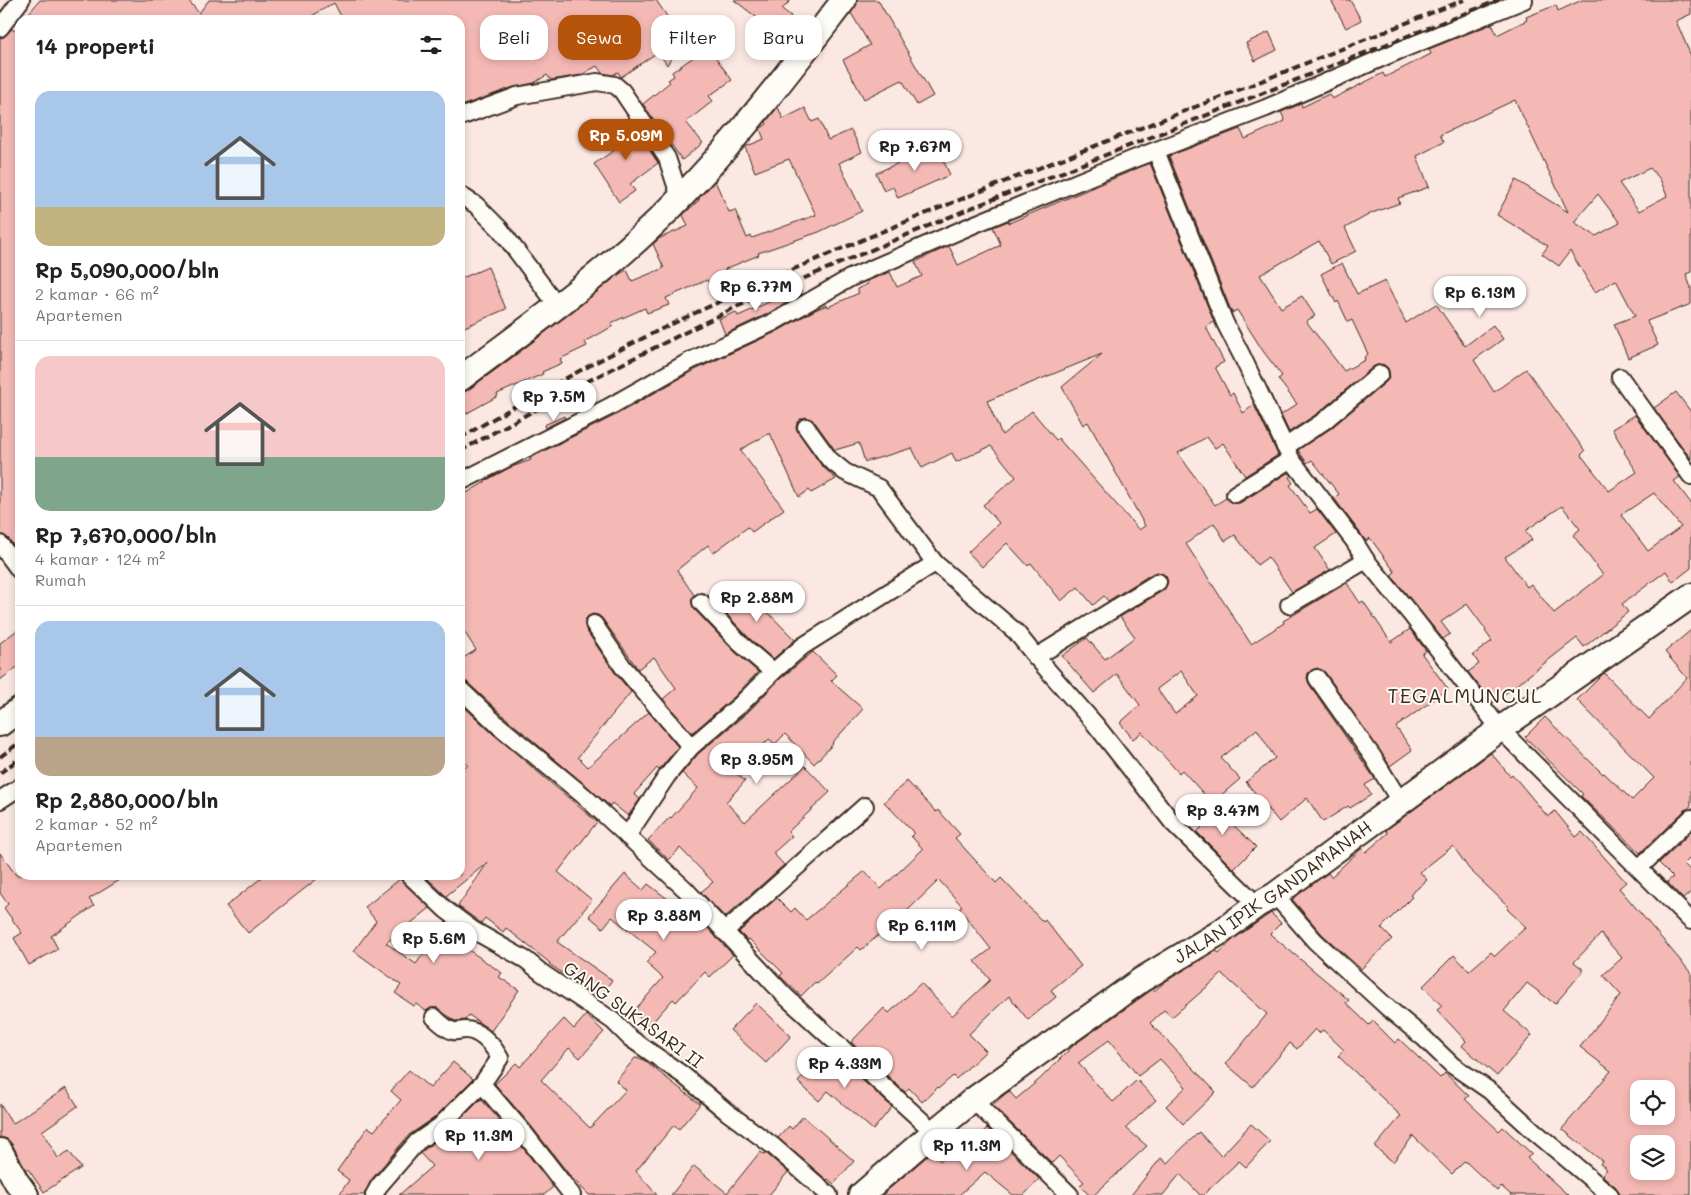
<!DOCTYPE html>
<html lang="id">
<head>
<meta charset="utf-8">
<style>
	:root { --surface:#fff; --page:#f2f2f2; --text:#222; --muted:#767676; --line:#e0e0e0; --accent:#b45309 }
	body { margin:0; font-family:Mali,sans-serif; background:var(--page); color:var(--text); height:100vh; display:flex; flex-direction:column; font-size:19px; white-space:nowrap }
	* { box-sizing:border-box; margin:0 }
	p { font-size:16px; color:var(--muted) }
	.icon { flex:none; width:28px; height:28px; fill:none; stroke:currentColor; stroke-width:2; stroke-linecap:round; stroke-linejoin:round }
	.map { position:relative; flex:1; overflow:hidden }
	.panel { position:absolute; left:15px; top:15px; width:450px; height:865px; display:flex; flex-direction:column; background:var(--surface); border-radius:15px; box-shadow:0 2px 8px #0003 }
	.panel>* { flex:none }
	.top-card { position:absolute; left:480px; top:15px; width:475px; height:45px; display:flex; gap:10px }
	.buttons { position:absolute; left:1630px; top:1080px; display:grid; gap:10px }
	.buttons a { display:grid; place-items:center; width:45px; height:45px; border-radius:10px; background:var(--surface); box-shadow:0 2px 8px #0003; font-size:25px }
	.price { position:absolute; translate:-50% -42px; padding:0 11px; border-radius:18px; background:#fff; color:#222; font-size:16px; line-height:32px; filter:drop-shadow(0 1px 2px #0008) }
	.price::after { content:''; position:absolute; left:50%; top:30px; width:15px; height:11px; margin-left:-8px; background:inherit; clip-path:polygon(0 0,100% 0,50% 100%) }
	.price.selected { background:var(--accent); color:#fff }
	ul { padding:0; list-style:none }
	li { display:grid; align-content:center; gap:10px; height:265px; padding:0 20px }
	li+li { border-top:1px solid var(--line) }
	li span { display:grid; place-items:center; height:155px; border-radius:15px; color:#555 }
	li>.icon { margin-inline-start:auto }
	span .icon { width:90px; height:90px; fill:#fffc; stroke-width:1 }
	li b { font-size:21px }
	h2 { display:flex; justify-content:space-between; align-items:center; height:60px; padding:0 20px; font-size:21px }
	.tag { padding:0 18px; border-radius:15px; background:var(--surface); box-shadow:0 2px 8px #0003; font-size:18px; line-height:45px }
	.tag.selected { background:var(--accent); color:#fff }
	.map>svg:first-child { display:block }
	.building { fill:#f5b9b5; stroke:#3b2a1e; fill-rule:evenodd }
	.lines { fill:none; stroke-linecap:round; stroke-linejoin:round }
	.street-casing { stroke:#3b2a1e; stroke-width:20 }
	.secondary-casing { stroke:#3b2a1e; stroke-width:28 }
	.street { stroke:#fdfcf7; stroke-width:16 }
	.secondary { stroke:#fdfcf7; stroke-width:24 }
	.rail { stroke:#3b2a1e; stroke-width:4; stroke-dasharray:8 4; stroke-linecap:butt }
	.labels { text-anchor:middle; stroke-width:4; stroke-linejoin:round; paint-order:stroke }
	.street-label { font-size:18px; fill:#3b2a1e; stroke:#fdfcf7 }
	.quarter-label { font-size:20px; letter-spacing:1px; fill:#3b2a1e; stroke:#fdfcf7 }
</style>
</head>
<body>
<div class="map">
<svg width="1691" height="1195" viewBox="0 0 1691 1195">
	<rect width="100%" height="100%" fill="#fbe8e3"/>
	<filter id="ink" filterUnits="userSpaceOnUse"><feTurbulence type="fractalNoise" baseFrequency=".02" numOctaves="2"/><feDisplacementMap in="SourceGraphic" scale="10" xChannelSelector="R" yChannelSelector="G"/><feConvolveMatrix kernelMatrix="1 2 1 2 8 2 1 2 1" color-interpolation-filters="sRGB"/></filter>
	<g filter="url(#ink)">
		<g class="building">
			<path d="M40,0H188L199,13L209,0H656L683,40L667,65L658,52L621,77L618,72L613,75L602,73L597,66L581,75L551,80L547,75L534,83L514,87L461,106L460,20H343L334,3L305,20H23Z"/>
			<path d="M734,0H791L782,9L791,16L777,33Z"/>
			<path d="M858,0H878L933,96L917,105L902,80L864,99L843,60L870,45L851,13Z"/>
			<path d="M1331,0H1350L1361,20L1346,28Z"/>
			<path d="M1582,0H1691V14L1676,21L1691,56V272L1686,274L1691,288V304L1647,321L1658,345L1628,358L1614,324L1635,316L1616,280L1595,292L1570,251L1559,266L1542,254L1548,246L1497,215L1516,180L1568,212L1515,100L1440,135L1444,142L1417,156L1429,187L1398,198L1400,203L1372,213L1345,228L1356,251L1331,264L1319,241L1260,275L1281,308L1302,296L1315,316L1306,321L1344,371L1365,360L1364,357L1368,354L1352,320L1348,322L1338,301L1336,303L1321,274L1342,263L1357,294L1385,281L1406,323L1436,304L1465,346L1493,325L1503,339L1474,360L1494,392L1526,369L1585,451L1581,455L1609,491L1637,472L1624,452L1625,451L1612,429L1635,415L1680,477L1674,481L1691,503V568L1673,582L1666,571L1622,604L1628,612L1584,647L1577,638L1493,703L1468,672L1479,664L1473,655L1492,641L1485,631L1486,630L1467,604L1441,622L1450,634L1443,639L1391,575L1395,572L1370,538L1366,541L1334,498L1339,494L1312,460L1307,463L1298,450L1330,429L1386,382L1390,377L1388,368L1383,364L1374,366L1318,413L1289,432L1281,415L1297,404L1278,379L1282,376L1263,351L1237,310L1232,313L1169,156L1240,129L1245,139L1285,121L1281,112L1301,104L1302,107L1329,94L1332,99L1383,73L1385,77L1431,54L1429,49L1492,24L1497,35L1527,20L1526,17L1556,5L1558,11ZM1650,168L1660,179L1667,196L1639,211L1619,183ZM1598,194L1620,223L1596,236L1574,222ZM1654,493L1681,527L1648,551L1621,515ZM1562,506L1580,529L1573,535L1603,575L1554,613L1531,584L1527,587L1505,557L1532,540L1525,531Z"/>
			<path d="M12,29L20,34V554L8,538L0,534V38L4,37Z"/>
			<path d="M1269,32L1277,50L1255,61L1246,43Z"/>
			<path d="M708,47L732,80L709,96L713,101L686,122L703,143L682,160L643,104L670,82L668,80L674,76L672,72Z"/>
			<path d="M778,107L783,119L805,108L812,122L819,119L828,140L851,130L862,152L839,163L862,211L819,232L758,253L759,255L725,269L728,275L709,283L707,280L666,298L669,305L647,313L645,308L611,323L613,326L585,342L587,346L560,359L562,363L542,372L543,374L497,394L498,396L460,417V392L468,390L517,354L621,273L627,270L632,281L664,268L653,244L660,238L688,226L683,215L699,200V198L715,181L729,212L735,210L747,238L751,236L752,238L816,215L789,159L755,172L745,147L764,139L760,129L767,124L766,122Z"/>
			<path d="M629,119L658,163L630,184L635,191L619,202L594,164L619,147L609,133Z"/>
			<path d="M935,142L950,175L898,198L893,187L884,191L876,173L916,155L915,151Z"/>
			<path d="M1150,163L1214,322L1206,327L1224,362L1215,367L1230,395L1233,393L1243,413L1254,405L1278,455L1245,476L1223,443L1215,448L1207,437L1178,453L1215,505L1226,498L1231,503H1240L1289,472L1291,476L1289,477L1293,483L1290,485L1310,513L1317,509L1336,534L1315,548L1330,570L1292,592L1268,557L1257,565L1235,535L1225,541L1214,523L1186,544L1251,644L1284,623L1283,621L1347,583L1360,603L1363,601L1391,642L1410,629L1426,651L1422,654L1448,689L1396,727L1412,750L1390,766L1325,672L1317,668L1312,670L1308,673L1307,678L1309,684L1375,779L1365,785L1371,795L1350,808L1348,806L1323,822L1307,798L1279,822L1246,782L1275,758L1257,729L1221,758L1240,779L1212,803L1182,770L1179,773L1142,732L1133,739L1120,723L1140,705L1117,674L1094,693L1062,656L1087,638L1105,659L1135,637L1120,617L1164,590L1168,582L1166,576L1158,572L1153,573L1108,601L1104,596L1093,605L1078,587L1061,601L1031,563L1028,566L1007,543L982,567L968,552L999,523L983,505L1016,477L991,446L956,462L952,453L922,468L912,448L865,462L859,443L835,450L814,421L806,417L801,419L797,422L796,428L798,432L821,465L836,479L811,493L809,490L799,497L770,433L740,450L784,509L752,532L748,527L713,553L708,545L677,570L694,595L691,600L694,609L735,652L758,672L734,697L692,733L663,699L676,688L654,657L638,669L602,618L598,615L593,614L588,616L585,620L586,630L615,673L631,692L578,757L588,767L649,712L678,747L659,770L657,768L634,794L640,799L628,816L612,803L610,806L506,718L467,682L460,679V660L476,650L460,625V497L485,482V481L509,468L531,460L530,458L614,416L695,370L776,332L815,310L827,305L828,307L859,293L857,289L868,284L867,281L890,272L897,287L922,276L915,262L949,246L958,265L1001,245L993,227L1008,221L1009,223ZM1102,354L1062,387L1083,425L1088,422L1145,526L1139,530L1058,438L1056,440L1032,411L1002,435L987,401ZM1181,671L1198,696L1175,714L1157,689Z"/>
			<path d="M488,267L506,309L460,329V279Z"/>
			<path d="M800,288L802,294L767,314L725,334L719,319L736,312L738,316Z"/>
			<path d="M1676,392L1691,412V459L1654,408Z"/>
			<path d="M564,416L565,418L545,428L544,425Z"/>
			<path d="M742,586L795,640L773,659L749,638L720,607Z"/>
			<path d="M20,628V665L0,680V643Z"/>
			<path d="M1691,630V806L1684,811L1640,853L1581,796L1583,794L1525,737L1545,717L1603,774L1604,773L1632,800L1654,778L1577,700L1604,673L1649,719L1687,678L1665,652Z"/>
			<path d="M813,652L837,675L831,681L863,709L832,743L833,744L814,764L785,734L775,744L769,739L736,773L745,781L726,802L745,822L805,766L830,792L788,832L792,836L773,853L784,865L725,917L701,892L713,882L680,848L669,860L648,840L670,817L671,818L698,788L682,773L698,754L748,712L780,679Z"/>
			<path d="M460,703L493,734L597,822L558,872L592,900L557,942L612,980L599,998L549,964L550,963L506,928L503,932L485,918L481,923L458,906L488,862L446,896L424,875H460V773L468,765L460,758Z"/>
			<path d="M1491,753L1510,776L1512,774L1548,817L1555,811L1576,837L1582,832L1626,882L1619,888L1691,973V1195H1620L1616,1187L1602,1175L1607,1169L1600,1164L1602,1161L1562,1129L1611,1071L1580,1047L1621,995L1603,975L1622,958L1601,934L1574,962L1584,970L1555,1004L1527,983L1504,1011L1532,1035L1497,1076L1462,1046L1466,1041L1437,1010L1442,1006L1423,986L1454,955L1469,971L1491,952L1495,956L1526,927L1507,909L1509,907L1469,869L1453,846L1420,872L1427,880L1410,895L1412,897L1381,928L1392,939L1361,969L1322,934L1292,899L1328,873L1331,877L1362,848L1366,852L1388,833L1386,830ZM1639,1089H1666V1116H1639ZM1639,1144H1666V1171H1639Z"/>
			<path d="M907,781L936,812L938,810L960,834L955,838L996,883L1001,878L1043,922L1045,920L1081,966L1051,990L1056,997L1028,1020L1009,996L969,1034L986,1051L956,1079L953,1076L939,1088L938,1087L922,1102L909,1088L905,1092L851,1042L884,1008L889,1013L921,983L952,1016L990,980L975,961L991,949L959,908L962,906L939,880L907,911L861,950L858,947L817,984L815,982L801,996L780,976L783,973L749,939L747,940L739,932L777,898L791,912L795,908L806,920L865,871L881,889L923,849L911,836L914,833L884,802Z"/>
			<path d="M1209,801L1256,847L1234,869L1197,832L1202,827L1193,818Z"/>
			<path d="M1689,834L1691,837V857L1684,864L1691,871V892L1683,899L1667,882L1673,877L1659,863Z"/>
			<path d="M0,853L16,875H128L89,899L94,906L51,936L58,949L29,965L14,938L22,933L4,908L8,904L0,893Z"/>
			<path d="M625,874L643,890L648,884L681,909L686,905L733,955L710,977L705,972L676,1002L673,999L649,1026L633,1012L663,978L646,963L656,952L612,917L603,928L589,916Z"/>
			<path d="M265,875H322L248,933L226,906Z"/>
			<path d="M400,879L430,908L386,943L416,964L446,922L469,939L463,946L502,973L499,977L519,990L491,1031L469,1015L465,1020L455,1021L437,1008H431L426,1011L416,1004L414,1006L395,993L401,985L354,951L376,921L365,907Z"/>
			<path d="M1271,913L1281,923L1270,934L1349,1000L1346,1003L1369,1025L1373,1021L1395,1043L1399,1039L1440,1078L1445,1073L1469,1096L1465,1099L1499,1131L1503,1127L1532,1154L1527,1158L1568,1195H1511L1501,1186L1497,1191L1465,1161L1452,1174L1413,1136L1393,1162L1375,1147L1401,1116L1338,1056L1344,1050L1323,1030L1319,1033L1315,1029L1297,1049L1290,1043L1253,1087L1226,1064L1267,1014L1222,974L1172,1017L1164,1010L1150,1023L1216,1092L1183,1124L1166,1106L1186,1087L1160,1059L1138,1076L1109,1040L1078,1063L1113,1102L1137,1080L1156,1100L1126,1128L1147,1146L1094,1195H1089L1080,1185L1084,1182L1059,1156L1052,1163L992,1105L1009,1091L1016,1099L1040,1079L1075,1044L1149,992L1153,989L1154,991L1166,981L1216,951L1219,953L1235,938Z"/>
			<path d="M756,1003L791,1036L766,1063L730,1030Z"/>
			<path d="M586,1015L604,1032L580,1058L569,1048L541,1080L590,1128L626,1090L616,1081L635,1058L642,1059L700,1104L679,1129L674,1125L636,1171L657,1195H589L571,1177L532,1127L495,1084L516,1063L520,1067L564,1019L574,1029Z"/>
			<path d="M828,1049L892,1107L873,1130L828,1091L819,1101L798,1082Z"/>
			<path d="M453,1062L473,1079L434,1118L409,1135L371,1180L364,1195H339L349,1180L337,1171L368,1127L374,1131L401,1100L391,1091L409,1070L430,1088Z"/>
			<path d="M66,1088L78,1106L42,1131L58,1158L69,1151L81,1168L44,1192L28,1169L26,1170L12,1144L7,1139L0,1137V1104L12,1124Z"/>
			<path d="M481,1099L516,1139L553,1187L544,1195H399L432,1166L420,1153L447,1133Z"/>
			<path d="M803,1116L854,1161L834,1184L828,1179L827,1180L778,1138L789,1126L792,1129Z"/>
			<path d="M1251,1124L1270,1141L1246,1167L1239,1161L1203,1195H1200L1180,1174L1163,1195H1131L1161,1158L1167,1163L1199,1132L1221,1156Z"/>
			<path d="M987,1128L1039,1179L1024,1195H1013L985,1172L959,1195H882L932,1152L940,1161L952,1151L958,1157Z"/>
			<path d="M760,1152L764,1154L765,1153L767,1154L788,1172L769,1195H671L694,1166L727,1193Z"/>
		</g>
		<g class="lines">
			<g class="street-casing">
				<g id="street">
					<path d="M0,28L21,0"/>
					<path d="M460,117L517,96L597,82L615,85L622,91L667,158L680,198"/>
					<path d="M1156,151L1225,323L1241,354L1291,459L1354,541L1366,560L1413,617L1500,729L1691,921"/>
					<path d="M460,195L476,205L500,229L557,305"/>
					<path d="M1620,377L1691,476"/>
					<path d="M806,427L829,459L845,472L879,488L935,563L1016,632L1036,657L1095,724L1173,823L1257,905"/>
					<path d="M1285,447L1324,421L1380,374"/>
					<path d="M460,482L609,407L690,361L772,323L850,278L975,224L1131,160L1266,108L1398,51L1524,0"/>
					<path d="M1235,494L1291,459"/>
					<path d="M0,544L20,571"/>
					<path d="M701,602L742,645L773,672"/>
					<path d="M1289,605L1366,560"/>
					<path d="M594,624L623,667L691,747"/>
					<path d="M1036,657L1158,582"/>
					<path d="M1317,678L1373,757L1401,803"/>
					<path d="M460,689L499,726L584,796L685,889L786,997L934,1132"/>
					<path d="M0,800L20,787"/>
					<path d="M627,836L667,776L691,747L741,704L773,672L803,646L935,563"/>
					<path d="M1639,868L1691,818"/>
					<path d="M409,875L446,910L473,930L526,960L542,973L613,1021L630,1038L683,1075L727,1112L773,1146L829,1195"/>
					<path d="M1275,895L1315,941L1388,1008L1424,1038L1452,1065L1490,1091L1535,1132L1610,1195"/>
					<path d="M724,932L865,806"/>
					<path d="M482,1084L524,1133L572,1195"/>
					<path d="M973,1100L1070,1195"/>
					<path d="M374,1195L379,1186L417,1142L440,1126L482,1084L500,1058C493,1046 481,1030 465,1030C461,1030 457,1032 453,1031C446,1029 439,1022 434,1017"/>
				</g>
			</g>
			<g class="secondary-casing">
				<g id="secondary">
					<path d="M460,379C525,330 591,284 650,228C723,159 783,79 844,0"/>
					<path d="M0,724L20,709"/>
					<path d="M0,1151L16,1181L26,1195"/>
					<path id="s1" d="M861,1195L934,1132L973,1100L1141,980L1219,933L1257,905L1275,895L1500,729L1691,596"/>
				</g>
			</g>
			<use href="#street" class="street"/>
			<use href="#secondary" class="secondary"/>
			<g class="rail">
				<path d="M460,438C547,387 636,339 728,298C878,231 1030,171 1182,112C1276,76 1370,37 1464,0"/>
				<path d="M460,451L586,382L736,307L966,210L1499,0"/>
				<path d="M0,757L20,742"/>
				<path d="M0,773L20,758"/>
			</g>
		</g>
	</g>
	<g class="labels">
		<g class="street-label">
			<text dy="6" stroke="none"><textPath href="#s1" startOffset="512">JALAN IPIK GANDAMANAH</textPath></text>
			<text transform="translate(633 1015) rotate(36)" y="6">GANG SUKASARI II</text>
		</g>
		<g class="quarter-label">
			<text x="1465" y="703">TEGALMUNCUL</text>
		</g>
	</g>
</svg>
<div class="buttons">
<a><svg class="icon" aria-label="locate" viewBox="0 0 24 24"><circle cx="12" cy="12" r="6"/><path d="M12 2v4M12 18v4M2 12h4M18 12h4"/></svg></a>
<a><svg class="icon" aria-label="layers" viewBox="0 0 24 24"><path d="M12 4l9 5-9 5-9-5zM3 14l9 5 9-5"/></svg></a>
</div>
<b class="price selected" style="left:626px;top:161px">Rp 5.09M</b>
<b class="price" style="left:915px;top:172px">Rp 7.67M</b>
<b class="price" style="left:756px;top:312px">Rp 6.77M</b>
<b class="price" style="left:1480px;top:318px">Rp 6.13M</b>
<b class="price" style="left:554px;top:422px">Rp 7.5M</b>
<b class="price" style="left:757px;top:623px">Rp 2.88M</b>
<b class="price" style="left:757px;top:785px">Rp 3.95M</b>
<b class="price" style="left:1223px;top:836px">Rp 3.47M</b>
<b class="price" style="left:664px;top:941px">Rp 3.88M</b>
<b class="price" style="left:922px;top:951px">Rp 6.11M</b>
<b class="price" style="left:434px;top:964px">Rp 5.6M</b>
<b class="price" style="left:845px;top:1089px">Rp 4.33M</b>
<b class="price" style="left:479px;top:1161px">Rp 11.3M</b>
<b class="price" style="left:967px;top:1171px">Rp 11.3M</b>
<div class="top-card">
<a class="tag">Beli</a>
<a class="tag selected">Sewa</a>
<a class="tag">Filter</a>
<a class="tag">Baru</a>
</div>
<section class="panel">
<h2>14 properti<svg class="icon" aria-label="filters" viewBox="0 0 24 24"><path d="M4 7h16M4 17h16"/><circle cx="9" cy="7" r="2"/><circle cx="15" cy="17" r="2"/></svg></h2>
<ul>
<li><span style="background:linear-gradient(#a9c7e8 75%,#c2b280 0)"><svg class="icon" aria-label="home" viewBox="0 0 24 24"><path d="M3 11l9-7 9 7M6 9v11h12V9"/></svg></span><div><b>Rp 5,090,000/bln</b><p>2 kamar · 66 m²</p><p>Apartemen</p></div></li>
<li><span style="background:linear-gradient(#f6c9c9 65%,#7fa58c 0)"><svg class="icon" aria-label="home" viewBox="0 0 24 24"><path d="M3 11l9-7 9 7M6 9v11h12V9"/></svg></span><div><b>Rp 7,670,000/bln</b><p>4 kamar · 124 m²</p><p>Rumah</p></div></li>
<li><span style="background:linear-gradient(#a9c7e8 75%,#b9a48a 0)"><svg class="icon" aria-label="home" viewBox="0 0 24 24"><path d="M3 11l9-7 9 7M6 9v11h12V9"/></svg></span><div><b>Rp 2,880,000/bln</b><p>2 kamar · 52 m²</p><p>Apartemen</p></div></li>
</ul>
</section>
</div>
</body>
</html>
